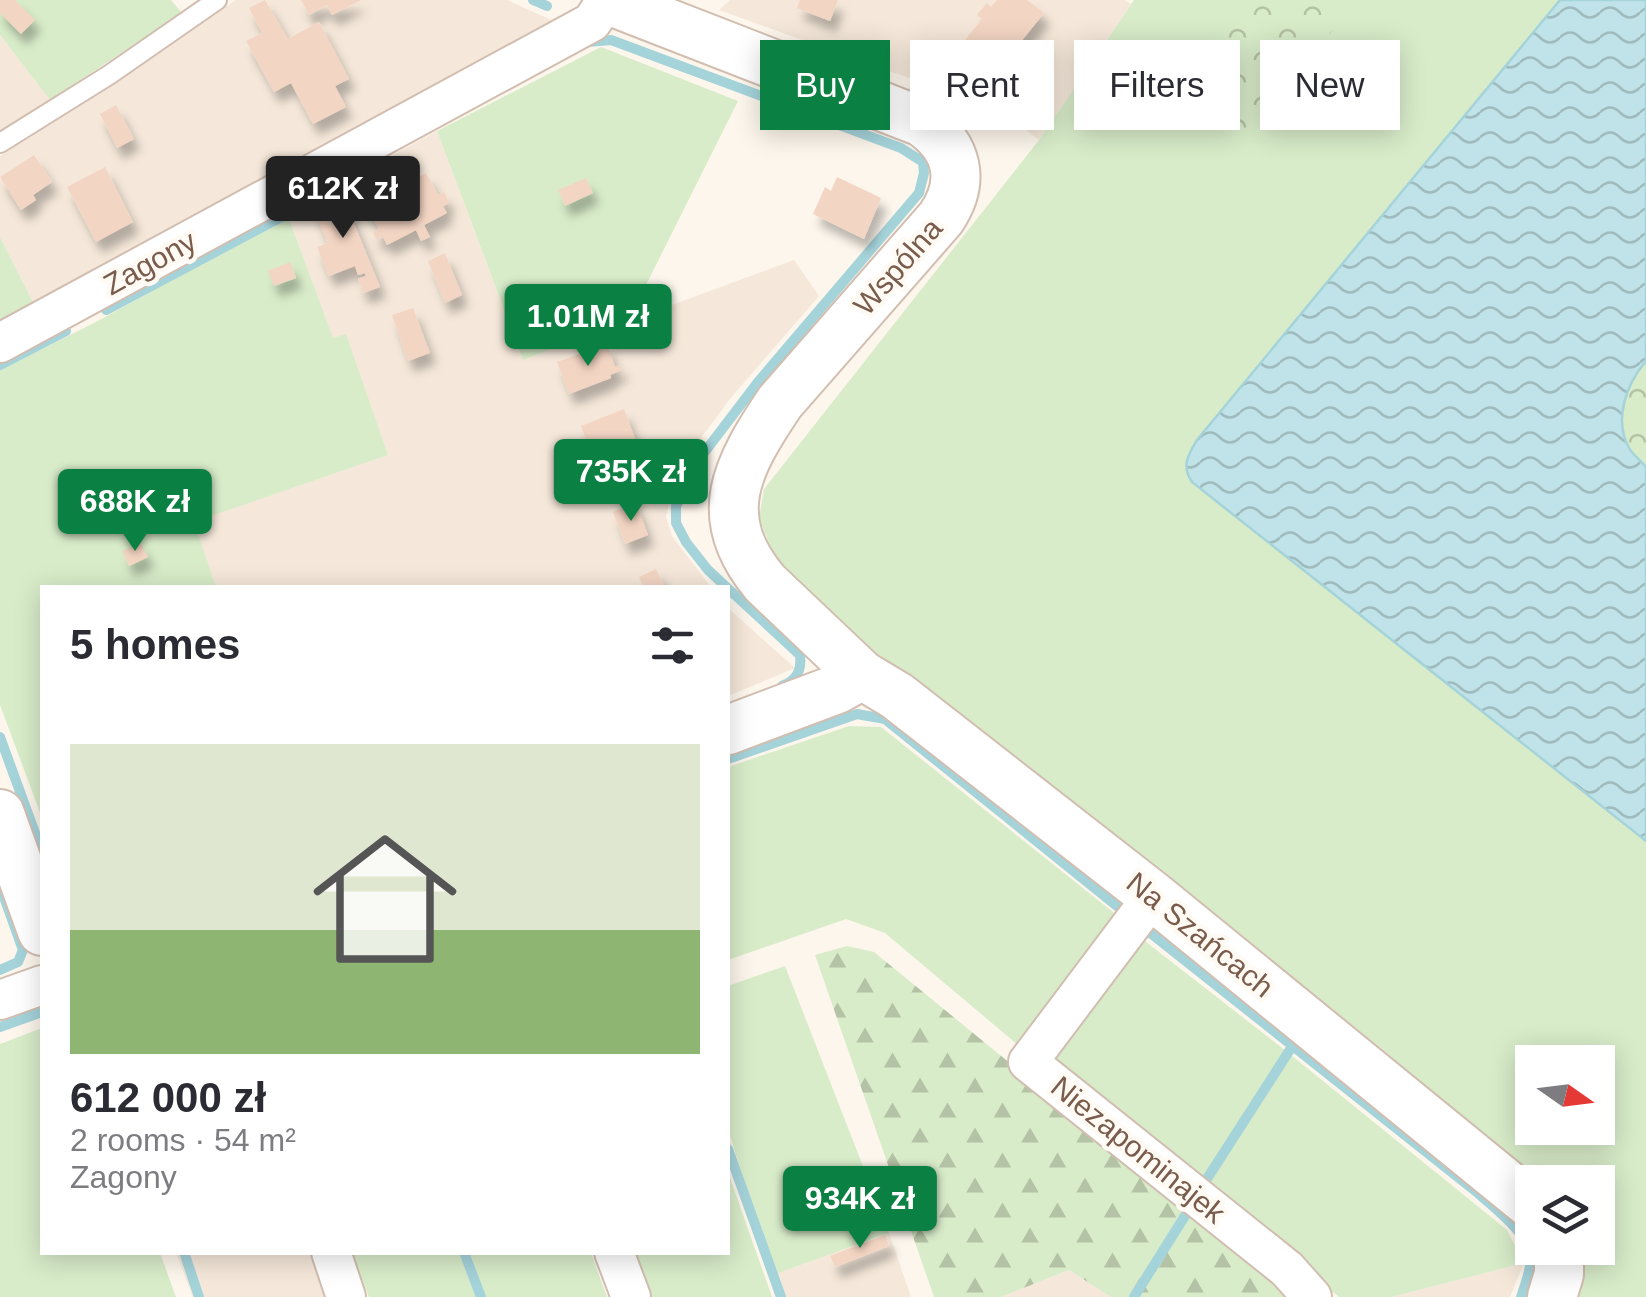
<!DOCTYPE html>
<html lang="en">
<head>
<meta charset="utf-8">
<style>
	:root { --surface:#fff; --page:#f7f7f7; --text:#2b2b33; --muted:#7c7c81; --line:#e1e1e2; --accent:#0b8043 }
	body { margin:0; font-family:Helvetica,sans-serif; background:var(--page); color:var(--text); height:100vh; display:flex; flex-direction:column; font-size:38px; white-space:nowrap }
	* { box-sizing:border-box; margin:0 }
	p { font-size:32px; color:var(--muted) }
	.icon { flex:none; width:55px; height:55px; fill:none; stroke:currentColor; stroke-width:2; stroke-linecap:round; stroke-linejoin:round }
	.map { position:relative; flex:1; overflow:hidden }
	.sheet { position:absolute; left:40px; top:585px; width:690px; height:670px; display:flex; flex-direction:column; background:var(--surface); border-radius:0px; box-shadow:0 5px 25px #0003 }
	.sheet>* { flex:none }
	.hud { position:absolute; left:760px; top:40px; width:735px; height:90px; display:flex; gap:20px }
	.needle { width:65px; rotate:104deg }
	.tools { position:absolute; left:1515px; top:1045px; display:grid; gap:20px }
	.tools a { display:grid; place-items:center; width:100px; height:100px; border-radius:0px; background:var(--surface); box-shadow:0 5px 25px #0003; font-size:50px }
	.price { position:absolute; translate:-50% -85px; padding:0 22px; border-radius:10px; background:var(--accent); color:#fff; font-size:32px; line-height:65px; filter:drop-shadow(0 2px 5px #0008) }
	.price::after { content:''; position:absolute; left:50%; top:60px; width:30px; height:22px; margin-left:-15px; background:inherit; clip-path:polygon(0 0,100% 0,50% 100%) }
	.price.current { background:#222; color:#fff }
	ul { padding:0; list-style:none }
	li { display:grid; align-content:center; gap:20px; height:530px; padding:0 30px }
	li+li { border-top:2px solid var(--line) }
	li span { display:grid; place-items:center; height:310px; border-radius:0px; color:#555 }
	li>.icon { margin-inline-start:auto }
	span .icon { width:180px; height:180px; fill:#fffc; stroke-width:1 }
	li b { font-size:42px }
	h2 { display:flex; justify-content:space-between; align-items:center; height:120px; padding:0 30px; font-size:42px }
	.chip { padding:0 35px; border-radius:0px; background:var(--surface); box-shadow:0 5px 25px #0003; font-size:35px; line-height:90px }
	.chip.current { background:var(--accent); color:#fff }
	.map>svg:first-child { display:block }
	.residential { fill:#f5e8da }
	.green { fill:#d8ecc9; fill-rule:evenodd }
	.forest { fill:url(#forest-firs) }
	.park { fill:url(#park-crowns) }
	.water { fill:url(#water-waves); stroke:#a5d3da; stroke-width:2.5 }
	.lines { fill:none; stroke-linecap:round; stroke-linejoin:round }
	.stream { stroke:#a5d3da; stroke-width:10 }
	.building { fill:#f3d5c3; filter:url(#shadow) }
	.service-casing { stroke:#d1beb0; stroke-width:22 }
	.minor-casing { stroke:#d1beb0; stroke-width:42 }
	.tertiary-casing { stroke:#d1beb0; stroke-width:52 }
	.service { stroke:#fff; stroke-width:18 }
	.minor { stroke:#fff; stroke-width:38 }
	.tertiary { stroke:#fff; stroke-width:48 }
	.labels { text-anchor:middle; stroke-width:9; stroke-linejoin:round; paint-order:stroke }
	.street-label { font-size:30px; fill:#7a5c4d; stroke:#fffaf3 }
</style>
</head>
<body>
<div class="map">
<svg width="1646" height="1297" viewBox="0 0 1646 1297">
	<defs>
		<pattern id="forest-firs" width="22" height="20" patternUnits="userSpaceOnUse" patternTransform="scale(2.5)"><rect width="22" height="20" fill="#d8ecc9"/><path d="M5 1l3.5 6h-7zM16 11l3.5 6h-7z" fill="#b4c2a5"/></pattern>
		<pattern id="park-crowns" width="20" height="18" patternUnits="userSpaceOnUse" patternTransform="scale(2.5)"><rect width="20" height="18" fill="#d8ecc9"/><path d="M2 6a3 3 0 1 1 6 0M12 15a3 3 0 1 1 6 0" fill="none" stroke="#b4c2a5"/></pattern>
		<pattern id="water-waves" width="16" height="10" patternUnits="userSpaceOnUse" patternTransform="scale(2.5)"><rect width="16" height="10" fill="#bfe3e8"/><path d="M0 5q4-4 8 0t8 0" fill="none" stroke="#a0bbbe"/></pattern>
		<filter id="shadow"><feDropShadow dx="6" dy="11" stdDeviation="5" flood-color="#0004"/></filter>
	</defs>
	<rect width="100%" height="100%" fill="#fdf6ec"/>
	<g class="residential">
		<path d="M236,0H507L560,24L35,306L0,237V156Z"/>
		<path d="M730,0H1125L1131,4L1039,140L996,107L874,66L719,10Z"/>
		<path d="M0,35L50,100L0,130Z"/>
		<path d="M437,131L523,360L794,260L819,296L729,400L676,472L666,517L672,536L711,587H216L193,522L388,455L345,335L333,339L288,216L297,211L295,207Z"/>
		<path d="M728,608L795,668L728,696Z"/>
		<path d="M889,1233L911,1297H782L773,1275Z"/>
		<path d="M176,1253H315L330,1294L323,1297H193Z"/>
		<path d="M1524,1263L1510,1297H1392Z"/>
		<path d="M1069,1270L1111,1297H1001Z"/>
	</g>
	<g class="green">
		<path d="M0,0H171L182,13L50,100L0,35Z"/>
		<path d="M1134,0H1560L1197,440C1188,454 1182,468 1192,482L1646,841V1297H1570L1567,1248H1598V1182H1545L784,580L759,518L764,489L1039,140ZM1532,1062H1598V1128H1532Z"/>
		<path d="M601,47L738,101L646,285L654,311L523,360L437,131Z"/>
		<path d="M288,216L333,338L346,334L388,455L194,522L216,587L42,588V818L0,705V370L96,322Z"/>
		<path d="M0,237L35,306L0,324Z"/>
		<path d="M849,726L881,727L1119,917L1018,1045L885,933L846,919L728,960V767Z"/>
		<path d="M1141,938L1286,1051L1507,1230L1524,1263L1392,1297H1339L1045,1065Z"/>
		<path d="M785,966L889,1233L773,1275L728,1129V986Z"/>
		<path d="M42,1028V1252L160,1253L176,1297H0V1044Z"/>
		<path d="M728,1172L772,1297H643L627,1253L728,1252Z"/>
		<path d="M352,1253H459L476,1297H369Z"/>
		<path d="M470,1253H591L607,1297H486Z"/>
	</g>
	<path class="forest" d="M847,946L874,952L1296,1297H1111L1069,1270L1001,1297H934L815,955Z"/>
	<g class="park">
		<path d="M1247,0H1357L1252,130L1238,131L1223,119L1210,134L1139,138L1138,130Z"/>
		<path d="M1646,361V467C1641,461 1632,454 1629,448C1613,419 1627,383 1646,361Z"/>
	</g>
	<path class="water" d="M1560,0H1646V361C1627,383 1613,419 1629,448C1632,454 1641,461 1646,467V841L1192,482C1181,466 1188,455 1197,440Z"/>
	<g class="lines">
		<g class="stream">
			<path d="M533,0L547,6"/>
			<path d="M588,42L611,40L901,148L923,162L924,173L919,193L758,382L697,462L676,506V523L686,542L708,570L800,655C802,670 797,680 782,686"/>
			<path d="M106,310L285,215"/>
			<path d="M0,365L66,331"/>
			<path d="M0,737L42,852"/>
			<path d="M728,759L857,714L885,719L1122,910"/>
			<path d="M0,886L23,950L18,962L0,970"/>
			<path d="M1148,931L1478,1193C1494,1208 1529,1234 1531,1256C1531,1270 1525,1285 1521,1297"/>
			<path d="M0,1027L42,1012"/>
			<path d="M728,1149L781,1297"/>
			<path d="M1203,1185L1293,1045"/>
			<path d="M184,1252L199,1297"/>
			<path d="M464,1252L481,1297"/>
			<path d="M1134,1297L1188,1211"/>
		</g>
	</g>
	<g class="building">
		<path d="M0,0H15L35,20L21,34L0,13Z"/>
		<path d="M265,0L288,39L319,22L349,79L335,86L346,107L313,124L291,83L274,92L246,41L262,33L249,8Z"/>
		<path d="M301,0H361L332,15L327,5L309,15Z"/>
		<path d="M800,0H838L830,21L797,8Z"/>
		<path d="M997,0H1027L1044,13L999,69L964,41L982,19L977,15L987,3L991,7Z"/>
		<path d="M116,105L134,139L117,148L100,114Z"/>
		<path d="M34,155L52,182L33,195L36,200L21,210L0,177Z"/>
		<path d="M105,167L133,222L96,242L67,187Z"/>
		<path d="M426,173L438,195L444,192L449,203L443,206L447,213L424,225L430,237L421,241L416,230L387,245L383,237L377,240L373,233L379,229L366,206Z"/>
		<path d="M837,177L881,198L864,239L813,214L825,187L831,191Z"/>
		<path d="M586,178L593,193L565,206L558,190Z"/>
		<path d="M339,187L380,287L363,293L358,279L366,276L365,273L358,275L355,266L329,276L317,247L328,243L313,209L329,202L325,193Z"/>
		<path d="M445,253L462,295L445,303L428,261Z"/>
		<path d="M290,262L296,278L274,286L268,271Z"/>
		<path d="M413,308L430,353L408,361L392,315Z"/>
		<path d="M607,344L615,367L620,365L622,370L610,375L611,378L569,394L557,362Z"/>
		<path d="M624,409L643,460L600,477L581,426Z"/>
		<path d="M636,503L648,535L625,544L613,512Z"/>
		<path d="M141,543L148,557L129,566L122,551Z"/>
		<path d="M656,569L665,588H644L639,577Z"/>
		<path d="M885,1235L889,1246L835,1267L830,1256Z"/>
	</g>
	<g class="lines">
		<g class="service-casing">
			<path id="service" d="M0,143L109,75L217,0"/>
		</g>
		<g class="minor-casing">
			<g id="minor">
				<path d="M0,343L592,22L606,0"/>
				<path d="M1153,896L1028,1062L1287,1269L1312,1297"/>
				<path d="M0,1000L42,985"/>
				<path d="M331,1252L346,1297"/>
				<path d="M614,1252L631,1297"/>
			</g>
		</g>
		<g class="tertiary-casing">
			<g id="tertiary">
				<path d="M608,0L922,122C958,147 966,181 941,218L780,402C737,466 709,516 765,583L862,675L897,696L1153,896L1532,1205"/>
				<path d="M728,730L837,689L862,675"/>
				<path d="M0,814L42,931"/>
				<path d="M1552,1297L1559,1274V1248"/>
			</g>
		</g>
		<use href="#service" class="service"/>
		<use href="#minor" class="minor"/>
		<use href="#tertiary" class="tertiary"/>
	</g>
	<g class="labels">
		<g class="street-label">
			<text transform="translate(150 263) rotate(-29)" y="10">Zagony</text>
			<text transform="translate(898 267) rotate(-49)" y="10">Wspólna</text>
			<text transform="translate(1200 935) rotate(39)" y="10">Na Szańcach</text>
			<text transform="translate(1138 1150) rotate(39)" y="10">Niezapominajek</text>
		</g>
	</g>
</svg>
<div class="tools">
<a><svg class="needle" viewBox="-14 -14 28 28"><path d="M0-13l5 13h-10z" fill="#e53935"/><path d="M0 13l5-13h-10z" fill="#7c7c81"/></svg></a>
<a><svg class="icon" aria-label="layers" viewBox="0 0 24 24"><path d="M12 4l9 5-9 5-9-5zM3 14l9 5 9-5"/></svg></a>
</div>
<b class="price current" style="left:343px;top:241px">612K zł</b>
<b class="price" style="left:588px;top:369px">1.01M zł</b>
<b class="price" style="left:631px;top:524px">735K zł</b>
<b class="price" style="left:135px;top:554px">688K zł</b>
<b class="price" style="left:860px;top:1251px">934K zł</b>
<div class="hud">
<a class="chip current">Buy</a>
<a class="chip">Rent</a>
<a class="chip">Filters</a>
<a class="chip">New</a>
</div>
<section class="sheet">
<h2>5 homes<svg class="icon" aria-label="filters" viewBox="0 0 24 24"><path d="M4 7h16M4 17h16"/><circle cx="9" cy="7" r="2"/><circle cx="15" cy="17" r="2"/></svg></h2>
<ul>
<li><span style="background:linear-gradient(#dfe7d0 60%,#8fb573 0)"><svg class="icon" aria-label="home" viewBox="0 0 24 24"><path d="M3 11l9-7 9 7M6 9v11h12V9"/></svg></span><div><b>612 000 zł</b><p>2 rooms · 54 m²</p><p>Zagony</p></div></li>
</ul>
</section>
</div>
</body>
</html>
